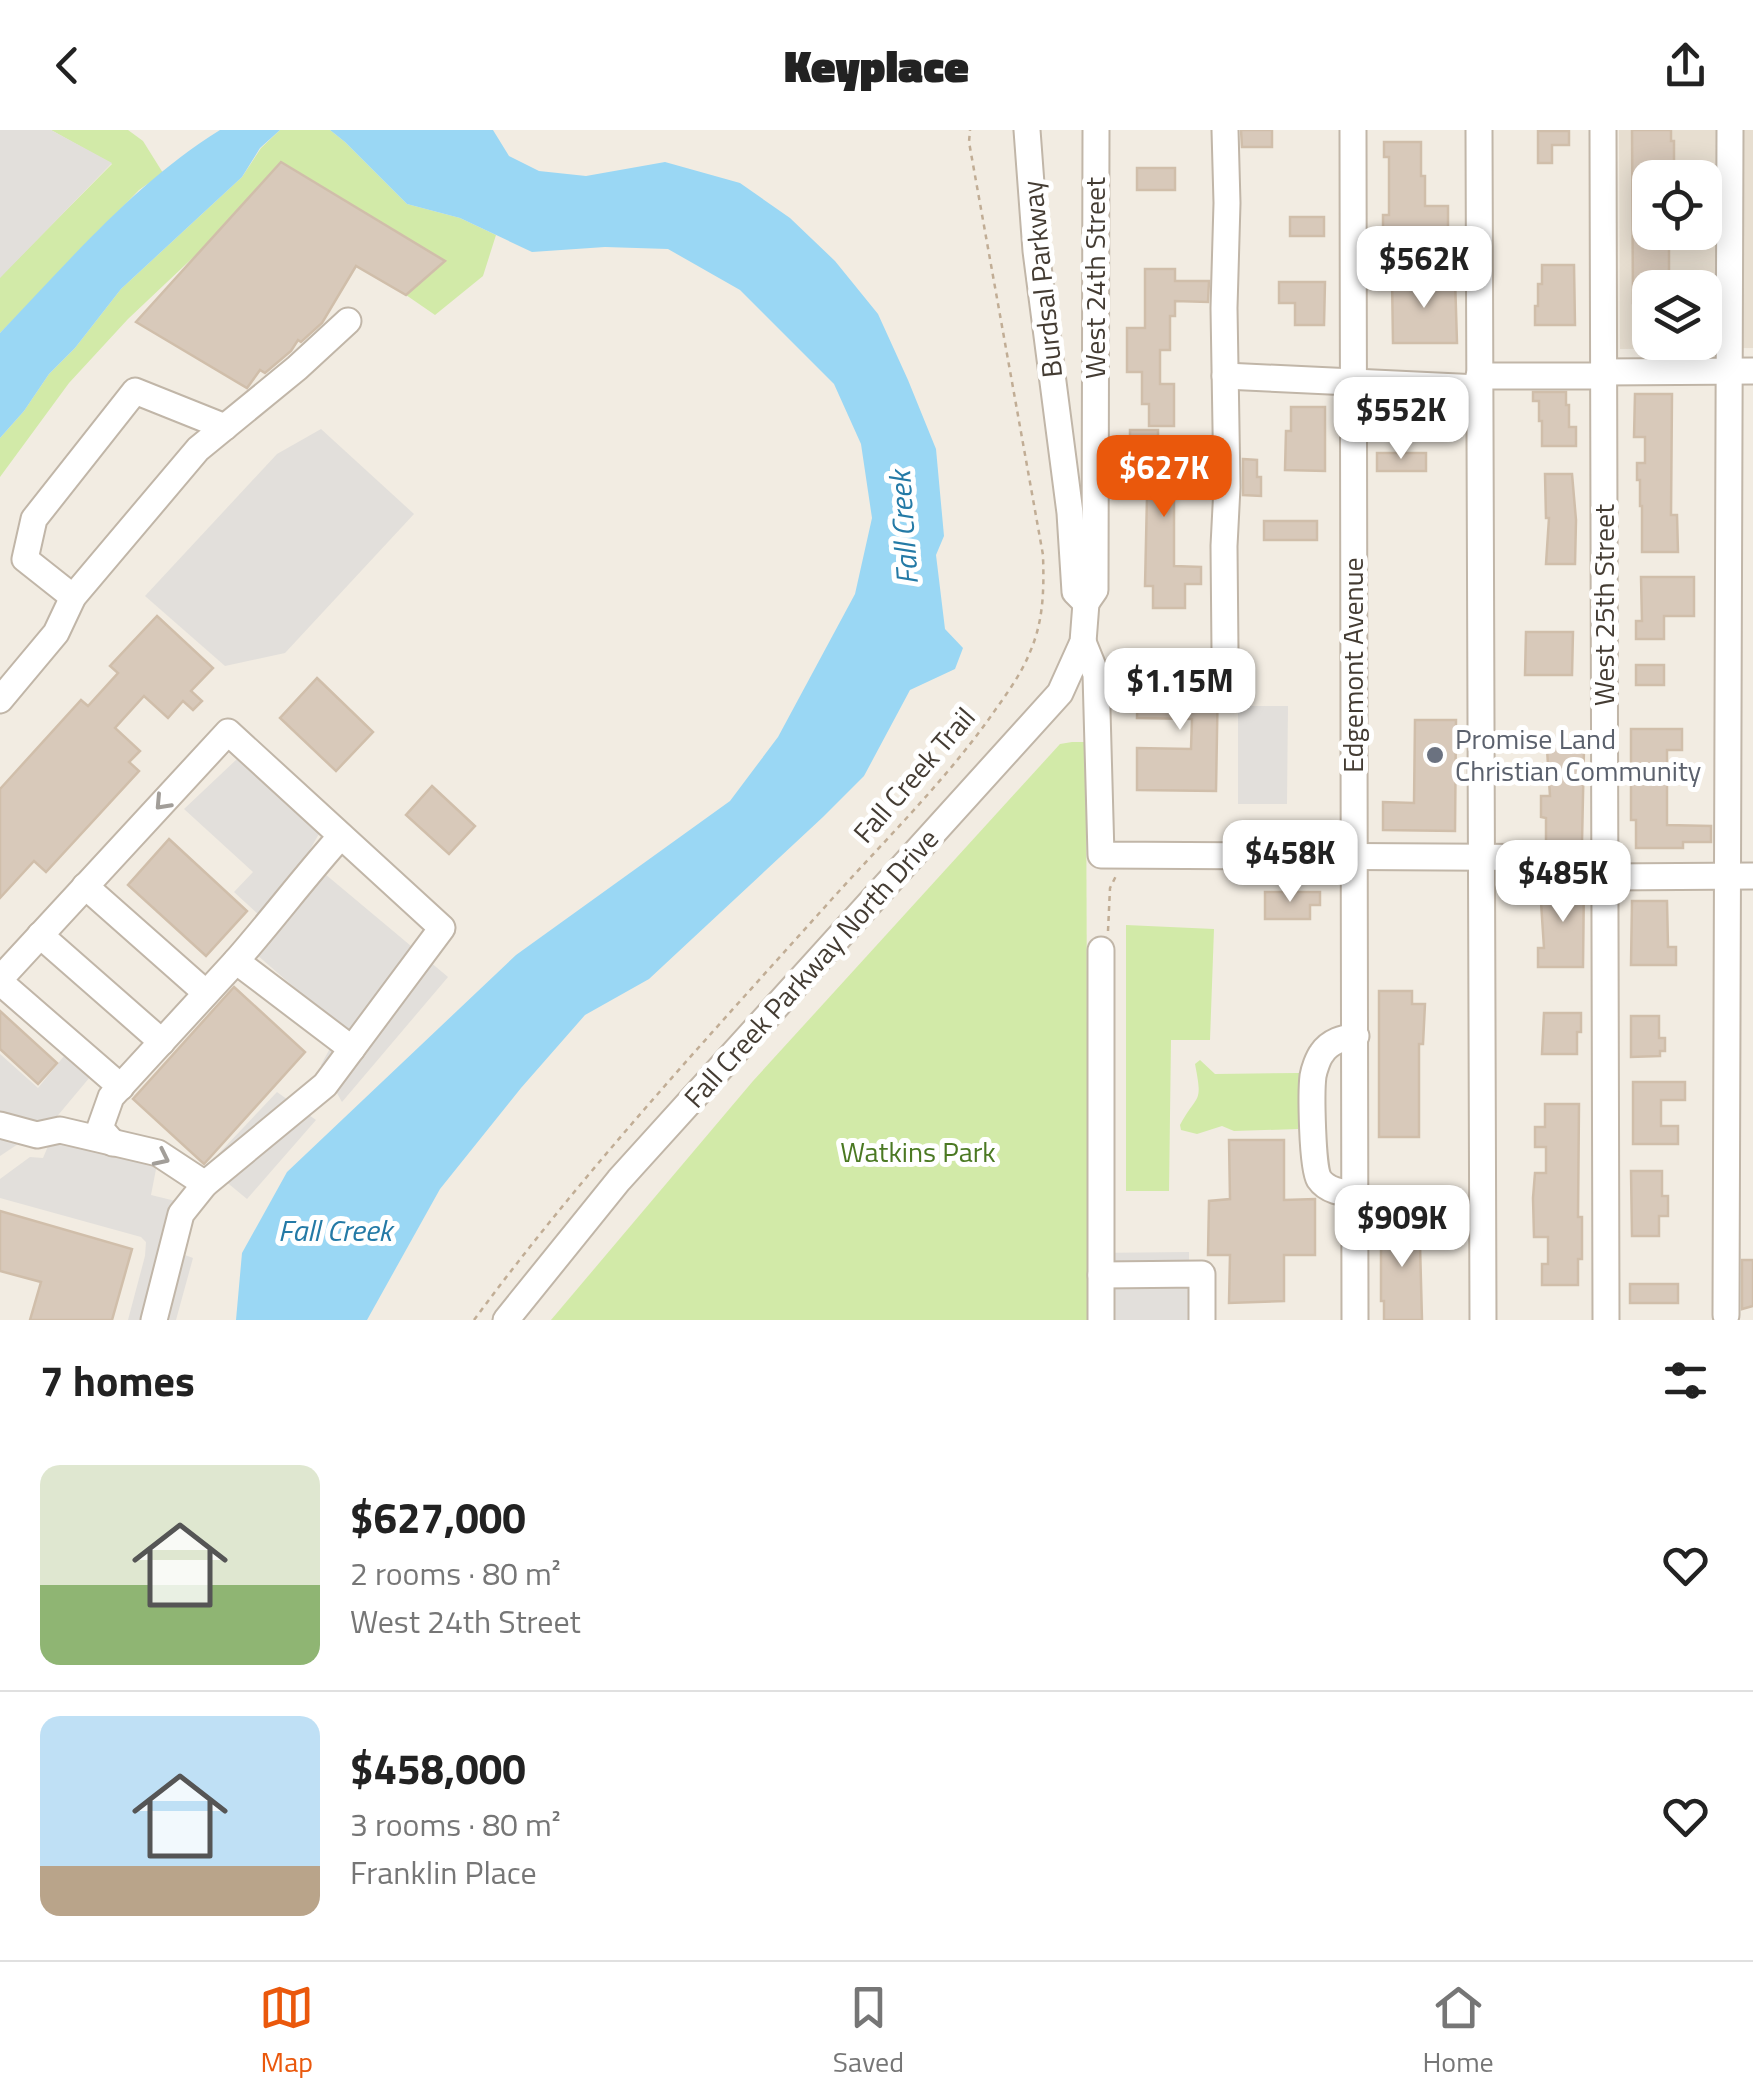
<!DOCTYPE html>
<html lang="en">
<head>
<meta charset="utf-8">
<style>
	:root { --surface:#fff; --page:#f6f6f6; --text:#222; --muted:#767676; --line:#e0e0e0; --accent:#ea580c }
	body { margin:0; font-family:"Titillium Web",sans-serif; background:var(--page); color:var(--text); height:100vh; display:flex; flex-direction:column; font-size:38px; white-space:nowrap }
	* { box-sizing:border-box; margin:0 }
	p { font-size:32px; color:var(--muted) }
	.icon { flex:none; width:55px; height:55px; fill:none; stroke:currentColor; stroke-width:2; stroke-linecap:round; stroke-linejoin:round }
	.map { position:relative; height:1190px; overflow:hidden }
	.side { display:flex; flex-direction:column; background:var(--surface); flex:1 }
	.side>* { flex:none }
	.fabs { position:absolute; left:1632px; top:30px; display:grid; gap:20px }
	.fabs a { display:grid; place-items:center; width:90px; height:90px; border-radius:20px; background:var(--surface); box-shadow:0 5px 25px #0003; font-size:50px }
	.price { position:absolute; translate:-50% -85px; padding:0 22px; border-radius:20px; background:#fff; color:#222; font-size:32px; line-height:65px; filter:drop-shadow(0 2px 5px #0008) }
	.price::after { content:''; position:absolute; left:50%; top:60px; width:30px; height:22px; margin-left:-15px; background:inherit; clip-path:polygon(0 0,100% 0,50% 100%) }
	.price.active { background:var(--accent); color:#fff }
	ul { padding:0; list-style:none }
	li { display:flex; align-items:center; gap:30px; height:250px; padding:0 40px }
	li+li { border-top:2px solid var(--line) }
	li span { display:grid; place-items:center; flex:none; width:280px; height:200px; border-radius:20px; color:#555 }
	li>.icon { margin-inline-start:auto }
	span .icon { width:120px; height:120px; fill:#fffc; stroke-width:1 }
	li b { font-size:42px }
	h2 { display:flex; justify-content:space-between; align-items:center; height:120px; padding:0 40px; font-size:42px }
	header { display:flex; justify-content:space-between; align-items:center; height:130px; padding:0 40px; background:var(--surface); font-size:45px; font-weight:800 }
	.dock { display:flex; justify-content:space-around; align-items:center; height:140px; border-top:2px solid var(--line); background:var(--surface); font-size:28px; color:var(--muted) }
	.dock a { display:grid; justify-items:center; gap:5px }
	.dock .active { color:var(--accent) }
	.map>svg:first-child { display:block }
	.residential { fill:#e7ded0; fill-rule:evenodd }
	.green { fill:#d2eaa8 }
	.parking { fill:#e2dfdb }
	.water { fill:#9ad7f4 }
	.building { fill:#d8c9ba; stroke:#d0beaa; stroke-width:2.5 }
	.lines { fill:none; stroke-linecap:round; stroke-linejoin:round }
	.minor-casing { stroke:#c1b6a8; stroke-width:29 }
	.path { stroke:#c1ad95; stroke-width:2.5; stroke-dasharray:5 5; stroke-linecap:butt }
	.minor { stroke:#fff; stroke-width:25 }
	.oneway { stroke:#a29e99 }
	.worship-dot { fill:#6b7280; stroke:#fff; stroke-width:4 }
	.labels { text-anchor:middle; stroke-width:10; stroke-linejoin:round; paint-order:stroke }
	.street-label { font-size:28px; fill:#443c33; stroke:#fff }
	.worship-label { font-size:28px; fill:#5b616d; stroke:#fff; text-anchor:start }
	.park-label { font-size:28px; fill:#4b7923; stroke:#fff }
	.water-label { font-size:30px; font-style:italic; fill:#247aa6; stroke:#fff }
</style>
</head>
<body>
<header><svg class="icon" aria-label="back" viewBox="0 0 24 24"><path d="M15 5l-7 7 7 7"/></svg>Keyplace<svg class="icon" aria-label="share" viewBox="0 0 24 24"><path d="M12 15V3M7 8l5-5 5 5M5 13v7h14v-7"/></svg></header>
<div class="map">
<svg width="1753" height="1190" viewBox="0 0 1753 1190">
	<rect width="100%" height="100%" fill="#f2ece2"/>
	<path class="residential" d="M1619,0H1753V218L1620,219ZM1650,48H1705V102H1650ZM1650,158H1705V212H1650Z"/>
	<g class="green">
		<path d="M51,0H128L143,11L163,43L139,60L0,203V147L112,34Z"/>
		<path d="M280,0H330L345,12L407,74L460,88L496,105L483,146L435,185L406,165L444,131L281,32L202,119L128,189L69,253L0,347V308L24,281L49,244L75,218L121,159L242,47L261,18Z"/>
		<path d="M1072,612H1086L1088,1190H551L753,951L1060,614Z"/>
		<path d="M1126,795L1214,799L1210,910H1171L1169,1061H1126Z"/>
		<path d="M1200,930L1215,944L1299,943L1298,999L1234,1001L1222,996L1197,1004L1181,1000L1180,995C1198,962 1203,975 1195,934Z"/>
	</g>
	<g class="parking">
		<path d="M0,0H51L112,33L0,148Z"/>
		<path d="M321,299L414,384L285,523L225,536L145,466L277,324Z"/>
		<path d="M1238,576H1288L1287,674H1238Z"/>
		<path d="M237,629L320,702L303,732L259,785L234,762L253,742L184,679Z"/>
		<path d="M319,739L448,847L342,972L321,935L341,898L256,824Z"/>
		<path d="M69,920L95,941L54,990L0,1026V924L38,958Z"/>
		<path d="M277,962L316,990L247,1069L207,1036Z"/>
		<path d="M52,1007L157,1034L151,1065L196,1076L182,1124L193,1128L176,1190H128L145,1126L146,1112L141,1107L0,1068V1049L30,1027L43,1028Z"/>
		<path d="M1189,1122V1140L1212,1190H1090V1123Z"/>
	</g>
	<g class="water">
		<path d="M220,0H280L260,18L242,47L121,159L75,218L49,244L24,281L0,308V203C69,131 135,53 220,0Z"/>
		<path d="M330,0H493L509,26L539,41L586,46L665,32L740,53L790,88L835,131L878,184L908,250L936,319L944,406L936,425L945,499L963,518L955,539L910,560L864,646L823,687L649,849L585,885L521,958L440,1059L367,1190H236L242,1123L287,1042L516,825L730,671L778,607L855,464L872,388L861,314L834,254L740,160L668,119L605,117L532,122L460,88L407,74L345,12Z"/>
	</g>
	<g class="building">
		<path d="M1241,0H1272V17H1242Z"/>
		<path d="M1632,0H1671V11H1674V33H1670V48H1650V102H1669V158H1650V173H1633Z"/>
		<path d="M1538,1H1569V15H1552V33H1538Z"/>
		<path d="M1384,12H1421V46H1425V76H1448V104H1383V85H1389V27H1384Z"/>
		<path d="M281,32L445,131L406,165L356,136L322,193L301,212L298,210L291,221L265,243L260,240L247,258L136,192Z"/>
		<rect x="1137" y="38" width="38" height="22"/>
		<rect x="1290" y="87" width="34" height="19"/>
		<path d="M1542,135H1574L1575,195H1535V176H1538V154H1542Z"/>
		<path d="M1145,139H1175V151H1209L1208,172L1175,171V186H1170V220H1160V254H1174V296H1149V274H1142V242H1127V198H1145Z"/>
		<path d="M1392,148H1455L1457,213H1393Z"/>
		<path d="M1279,152H1325L1324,195H1295V173H1279Z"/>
		<path d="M1533,262H1566V275H1569V297H1576V316H1542V291H1539V271H1533Z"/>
		<path d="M1635,264H1672L1671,385H1677L1678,422H1642V376H1640V350H1637V333H1645V307H1634Z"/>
		<path d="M1291,277H1325V341L1285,340L1286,301H1291Z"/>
		<path d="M1130,300H1158V324L1170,323V346L1211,345L1210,364H1176L1174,366V436L1201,437V454H1185V478H1153V456H1145L1147,367H1144V364H1138L1139,322H1130Z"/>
		<rect x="1377" y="323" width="49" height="18"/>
		<path d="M1243,329L1257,330V347H1261V366L1243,365Z"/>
		<path d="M1545,344H1572L1576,390L1575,434H1546L1549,388H1546Z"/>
		<rect x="1264" y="391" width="53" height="19"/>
		<path d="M1641,447H1694V486H1664V509H1636V491H1642Z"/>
		<path d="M157,486L213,538L191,561L202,571L193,580L183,571L168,588L144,566L115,598L140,621L129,632L139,641L46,742L34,731L0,768V659L81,570L88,576L118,543L110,536Z"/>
		<path d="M1526,502H1573L1572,545H1525Z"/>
		<rect x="1636" y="535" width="28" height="20"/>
		<path d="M1138,545L1218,546L1216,661L1137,660V618L1191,619L1192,589L1137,588Z"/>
		<path d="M317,548L373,602L336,641L280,588Z"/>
		<path d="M1415,590H1456L1455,701L1383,700V672L1414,673Z"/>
		<path d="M1631,599H1682V620H1667V695L1711,696V712H1683V718H1636V690H1631Z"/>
		<path d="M1547,619H1584L1582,712L1546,711V688L1541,687V666H1550Z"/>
		<path d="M432,656L475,696L449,724L406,685Z"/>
		<path d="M169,709L247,781L206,826L128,755Z"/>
		<path d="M1549,749H1584L1583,837H1538V818H1544L1541,772H1549Z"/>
		<path d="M1265,762H1320V775H1310V789H1265Z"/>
		<path d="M1632,771H1667L1668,817H1676V835H1631Z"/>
		<path d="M234,857L305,922L204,1034L133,969Z"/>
		<path d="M1379,861H1412V874H1425L1423,914H1419V1007H1379Z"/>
		<path d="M0,881L57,933L38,954L0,919Z"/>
		<path d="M1544,883H1581V902H1577V924H1542Z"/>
		<path d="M1631,886H1659V908H1665V921H1660V926L1631,927Z"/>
		<path d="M1633,952H1685V970H1661V996H1678V1014H1633Z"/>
		<path d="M1545,974H1579L1578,1087H1582V1129H1578V1155H1542V1134H1548V1107H1534L1533,1068L1535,1043H1546V1017H1535V997H1545Z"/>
		<path d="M1229,1010H1284V1070L1315,1069V1125H1284V1171L1229,1173L1230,1125H1208L1209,1071L1230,1069Z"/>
		<path d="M1631,1041H1662V1066H1668V1086H1659V1106H1632Z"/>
		<path d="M0,1081L132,1119L112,1190H30L41,1152L0,1141Z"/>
		<path d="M1381,1094H1427V1115H1420L1422,1190H1384V1171H1381Z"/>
		<path d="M1742,1130H1753V1176L1742,1179Z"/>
		<rect x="1630" y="1154" width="48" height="19"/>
	</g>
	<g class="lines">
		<g class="minor-casing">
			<g id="minor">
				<path d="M1027,0L1036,121L1070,383L1075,462L1086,473"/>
				<path d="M1225,0L1227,73L1224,178L1227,357L1224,416L1225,521"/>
				<path d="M1353,0L1355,1190"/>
				<path d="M1479,0L1483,1190"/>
				<path d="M1603,0L1606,1190"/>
				<path d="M1603,242L1753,241"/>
				<path d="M1225,246L1479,258"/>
				<path d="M1479,246H1603"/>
				<path d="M73,467L25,429L34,389L135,261L225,297"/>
				<path d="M1086,473L1095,460L1096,0"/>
				<path d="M1083,512L1096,544L1101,725L1605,728"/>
				<path d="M0,570L56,503L73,467L198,319L297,238L348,191"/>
				<path d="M341,706C305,746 272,790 236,831L352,919"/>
				<path d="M1605,747L1753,746"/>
				<path d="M85,756L206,863"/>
				<path d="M40,805L162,912"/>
				<path d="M1101,820V1190"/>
				<path d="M0,849L228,602L442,798L325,955L205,1054L181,1084L154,1190"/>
				<path d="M0,852L121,957"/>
				<path d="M0,995L37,1005L60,1000L158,1023L205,1054"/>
				<path d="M113,1013L100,998L111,967L236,831"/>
				<path d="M1355,1064C1343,1063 1327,1061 1319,1049C1312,1037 1311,962 1313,946C1314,940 1318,928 1322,923C1330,911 1343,908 1356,906"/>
				<path d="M1101,1145L1202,1144V1190"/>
				<path d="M1726,1185L1730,0"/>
				<path d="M506,1190L619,1050L1060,563L1083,512L1086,473"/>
			</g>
		</g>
		<g class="path">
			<path d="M1108,801L1110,758L1116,746"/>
			<path d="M474,1190C583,1042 709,906 832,769C886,709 944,652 991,586C1005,566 1021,545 1030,522C1044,490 1044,458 1043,425L969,12L970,0"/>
		</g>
		<use href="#minor" class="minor"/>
	</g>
	<defs><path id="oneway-chevron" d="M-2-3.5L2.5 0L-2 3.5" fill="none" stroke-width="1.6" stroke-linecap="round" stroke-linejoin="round" transform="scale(2.5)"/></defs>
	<g class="oneway">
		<use href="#oneway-chevron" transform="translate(162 673) rotate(133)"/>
		<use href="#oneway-chevron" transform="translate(162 1028) rotate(26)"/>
	</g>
	<circle class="worship-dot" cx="1435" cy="625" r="10"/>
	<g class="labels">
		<g class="street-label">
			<text transform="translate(1095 148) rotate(-90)" y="10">West 24th Street</text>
			<text transform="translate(1042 149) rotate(-96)" y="10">Burdsal Parkway</text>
			<text transform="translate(1604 475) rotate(-90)" y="10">West 25th Street</text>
			<text transform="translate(1353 535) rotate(-90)" y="10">Edgemont Avenue</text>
			<text transform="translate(914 645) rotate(-49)" y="10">Fall Creek Trail</text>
			<text transform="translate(811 838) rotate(-48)" y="10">Fall Creek Parkway North Drive</text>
		</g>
		<g class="worship-label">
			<text x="1455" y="619">Promise Land<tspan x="1455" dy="32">Christian Community</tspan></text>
		</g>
		<g class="park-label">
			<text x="918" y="1032">Watkins Park</text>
		</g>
		<g class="water-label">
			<text transform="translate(904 398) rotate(-94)" y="10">Fall Creek</text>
			<text x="335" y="1111">Fall Creek</text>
		</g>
	</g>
</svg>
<div class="fabs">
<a><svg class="icon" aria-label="locate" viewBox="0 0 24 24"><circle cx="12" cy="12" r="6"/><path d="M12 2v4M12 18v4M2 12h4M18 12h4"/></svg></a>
<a><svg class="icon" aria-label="layers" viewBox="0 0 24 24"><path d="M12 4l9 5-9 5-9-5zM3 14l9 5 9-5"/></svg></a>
</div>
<b class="price" style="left:1424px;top:181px">$562K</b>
<b class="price" style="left:1401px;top:332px">$552K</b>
<b class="price active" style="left:1164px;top:390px">$627K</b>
<b class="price" style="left:1180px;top:603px">$1.15M</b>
<b class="price" style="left:1290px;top:775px">$458K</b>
<b class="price" style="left:1563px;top:795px">$485K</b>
<b class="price" style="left:1402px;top:1140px">$909K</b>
</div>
<section class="side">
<h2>7 homes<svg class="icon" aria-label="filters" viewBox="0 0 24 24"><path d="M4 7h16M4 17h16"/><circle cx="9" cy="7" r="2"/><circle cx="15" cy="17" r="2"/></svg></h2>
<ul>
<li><span style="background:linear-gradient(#dfe7d0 60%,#8fb573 0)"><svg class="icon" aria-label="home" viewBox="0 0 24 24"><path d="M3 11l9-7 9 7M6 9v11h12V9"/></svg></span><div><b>$627,000</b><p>2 rooms · 80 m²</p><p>West 24th Street</p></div><svg class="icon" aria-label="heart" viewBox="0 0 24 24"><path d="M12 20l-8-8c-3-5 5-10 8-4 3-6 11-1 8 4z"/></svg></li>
<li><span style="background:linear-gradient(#bfe0f5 75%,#b9a48a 0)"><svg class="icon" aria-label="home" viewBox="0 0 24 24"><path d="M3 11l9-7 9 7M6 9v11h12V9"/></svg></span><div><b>$458,000</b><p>3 rooms · 80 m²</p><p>Franklin Place</p></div><svg class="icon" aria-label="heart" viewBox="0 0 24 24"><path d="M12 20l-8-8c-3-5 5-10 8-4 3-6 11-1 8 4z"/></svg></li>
</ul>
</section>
<nav class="dock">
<a class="active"><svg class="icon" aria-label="map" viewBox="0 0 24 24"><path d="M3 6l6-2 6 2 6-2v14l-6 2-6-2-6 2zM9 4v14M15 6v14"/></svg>Map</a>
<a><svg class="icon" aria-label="saved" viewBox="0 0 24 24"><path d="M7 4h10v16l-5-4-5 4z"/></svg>Saved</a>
<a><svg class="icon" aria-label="home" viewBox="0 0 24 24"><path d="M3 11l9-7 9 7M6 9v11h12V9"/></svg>Home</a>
</nav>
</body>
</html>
